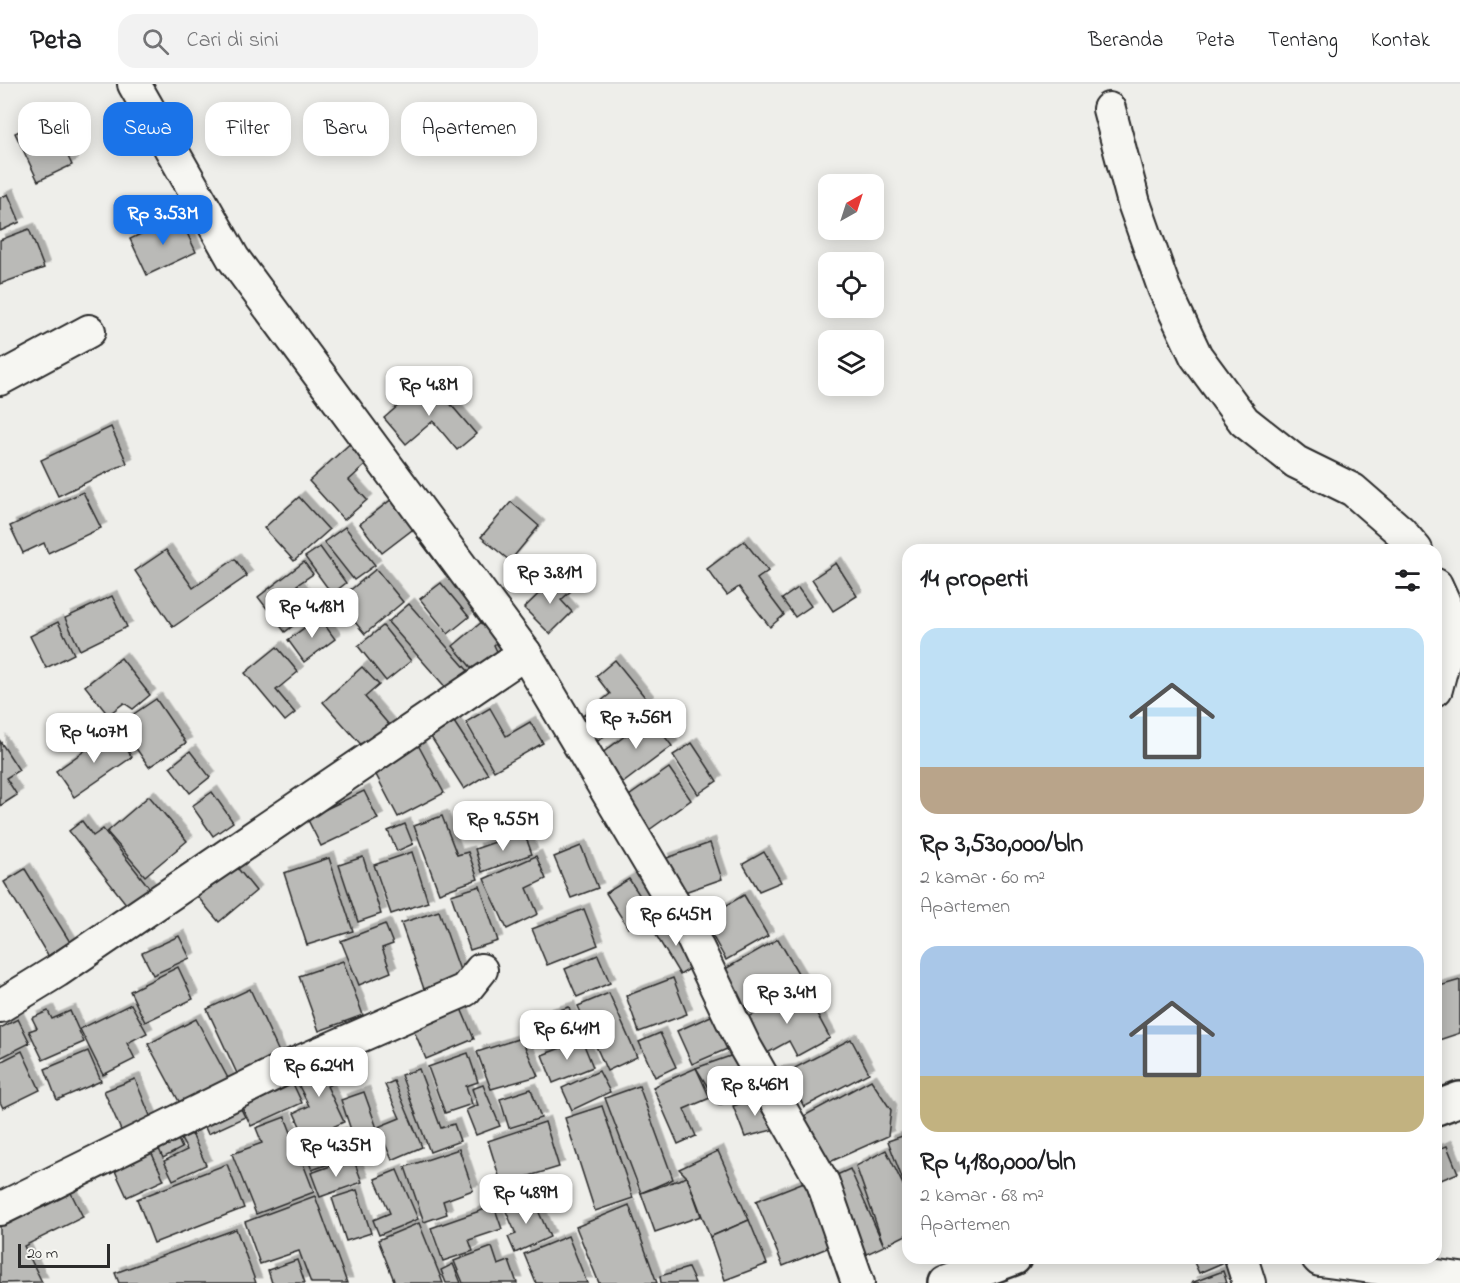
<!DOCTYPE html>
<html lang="id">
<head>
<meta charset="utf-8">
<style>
	:root { --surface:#fff; --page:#f2f2f2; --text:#202124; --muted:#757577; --line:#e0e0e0; --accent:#1a73e8 }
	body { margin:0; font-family:"Indie Flower",sans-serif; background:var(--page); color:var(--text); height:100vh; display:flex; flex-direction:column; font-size:22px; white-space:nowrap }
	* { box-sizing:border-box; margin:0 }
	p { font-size:20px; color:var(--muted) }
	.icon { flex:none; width:33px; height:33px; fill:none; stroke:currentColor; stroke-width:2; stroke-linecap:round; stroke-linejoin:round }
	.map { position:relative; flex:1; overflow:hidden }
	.sheet { position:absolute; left:902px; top:460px; width:540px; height:720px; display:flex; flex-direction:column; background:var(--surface); border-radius:18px; box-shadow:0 3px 15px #0003 }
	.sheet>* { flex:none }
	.guide { position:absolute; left:18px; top:18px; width:570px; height:54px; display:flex; gap:12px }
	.needle { width:39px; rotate:39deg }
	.controls { position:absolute; left:818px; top:90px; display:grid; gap:12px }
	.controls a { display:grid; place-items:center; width:66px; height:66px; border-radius:12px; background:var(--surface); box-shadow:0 3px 15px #0003; font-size:30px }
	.scale { position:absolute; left:18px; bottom:15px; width:92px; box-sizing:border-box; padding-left:6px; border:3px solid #2b2b2b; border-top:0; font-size:16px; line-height:21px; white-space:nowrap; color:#2b2b2b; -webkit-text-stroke:4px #f6f6f2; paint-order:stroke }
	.price { position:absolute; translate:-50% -51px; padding:0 14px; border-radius:12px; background:#fff; color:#222; font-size:20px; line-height:39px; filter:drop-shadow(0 2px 3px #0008) }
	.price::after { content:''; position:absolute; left:50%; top:36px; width:18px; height:14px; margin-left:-9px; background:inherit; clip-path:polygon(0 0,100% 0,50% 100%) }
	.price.selected { background:var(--accent); color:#fff }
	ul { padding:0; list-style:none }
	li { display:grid; align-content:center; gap:12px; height:318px; padding:0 18px }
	li span { display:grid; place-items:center; height:186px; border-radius:18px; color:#555 }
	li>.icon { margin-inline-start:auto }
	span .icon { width:108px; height:108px; fill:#fffc; stroke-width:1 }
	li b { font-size:26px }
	h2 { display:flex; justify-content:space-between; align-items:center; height:72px; padding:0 18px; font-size:26px }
	.pill { padding:0 21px; border-radius:18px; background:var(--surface); box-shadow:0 3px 15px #0003; font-size:21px; line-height:54px }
	.pill.selected { background:var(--accent); color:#fff }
	header { display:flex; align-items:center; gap:36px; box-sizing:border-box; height:84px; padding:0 30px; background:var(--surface); border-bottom:2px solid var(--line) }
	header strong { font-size:28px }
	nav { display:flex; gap:33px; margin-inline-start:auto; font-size:21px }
	.search { width:420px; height:54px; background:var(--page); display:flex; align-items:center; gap:15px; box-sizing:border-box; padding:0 21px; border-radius:18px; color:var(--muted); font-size:22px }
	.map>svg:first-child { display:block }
	.building { fill:#babab7; stroke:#2b2b2b; stroke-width:1.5; filter:url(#shadow) }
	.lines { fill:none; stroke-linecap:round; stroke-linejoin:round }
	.minor-casing { stroke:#2b2b2b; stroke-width:36 }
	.major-casing { stroke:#2b2b2b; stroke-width:38 }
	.minor { stroke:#f6f6f2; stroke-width:32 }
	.major { stroke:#f6f6f2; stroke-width:33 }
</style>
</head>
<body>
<header>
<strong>Peta</strong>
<div class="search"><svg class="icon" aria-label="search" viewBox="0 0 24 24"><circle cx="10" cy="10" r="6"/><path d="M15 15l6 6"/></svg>Cari di sini</div>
<nav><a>Beranda</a><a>Peta</a><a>Tentang</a><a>Kontak</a></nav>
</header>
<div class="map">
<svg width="1460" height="1199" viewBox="0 0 1460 1199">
	<defs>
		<filter id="shadow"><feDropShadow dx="5.5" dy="-5.5" stdDeviation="0" flood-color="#0004"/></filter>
	</defs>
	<rect width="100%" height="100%" fill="#eeeeea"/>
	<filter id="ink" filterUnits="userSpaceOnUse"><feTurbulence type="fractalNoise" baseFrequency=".0167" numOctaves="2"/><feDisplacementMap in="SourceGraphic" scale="12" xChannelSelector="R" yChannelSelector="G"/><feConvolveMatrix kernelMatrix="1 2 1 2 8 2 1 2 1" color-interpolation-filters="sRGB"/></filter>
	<g filter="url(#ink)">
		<g class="building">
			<path d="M49,33L72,81L38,97L15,49Z"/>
			<path d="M8,110L20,138L0,147V114Z"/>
			<path d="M179,132L196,168L147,191L130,155Z"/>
			<path d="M29,145L44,184L0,200V156Z"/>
			<path d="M429,295L476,350L457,366L433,337L406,360L384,334Z"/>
			<path d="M111,343L127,379L58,412L41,376Z"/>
			<path d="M355,355L372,375L349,396L367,416L344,436L309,397Z"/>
			<path d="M402,407L425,436L382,469L360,440Z"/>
			<path d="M83,408L101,444L48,469L44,459L23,469L10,442Z"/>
			<path d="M299,413L329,446L294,477L264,444Z"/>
			<path d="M511,418L539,442L510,477L481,453Z"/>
			<path d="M345,443L375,481L354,496L324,458Z"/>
			<path d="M428,445L455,482L445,490L417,453Z"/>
			<path d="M744,457L768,487L757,495L784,531L770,543L739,503L727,511L707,485Z"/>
			<path d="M320,463L346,499L332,510L305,473Z"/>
			<path d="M166,466L193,504L235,475L247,492L173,543L135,487Z"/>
			<path d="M304,478L313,490L297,501L315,525L285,548L258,513Z"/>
			<path d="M836,479L857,512L833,527L812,495Z"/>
			<path d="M376,485L403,518L365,550L337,517Z"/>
			<path d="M557,492L572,506L561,516L572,528L550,550L524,524Z"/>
			<path d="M441,499L469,533L448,550L420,515Z"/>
			<path d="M798,504L811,522L795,533L782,515Z"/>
			<path d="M112,512L127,543L80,566L65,534Z"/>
			<path d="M409,520L469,588L448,606L388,538Z"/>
			<path d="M489,532L505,551L494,561L501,576L475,588L453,562Z"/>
			<path d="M319,533L335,555L304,578L288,556Z"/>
			<path d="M58,538L74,570L46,584L30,552Z"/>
			<path d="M383,542L411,577L386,597L358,562Z"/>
			<path d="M277,563L298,588L276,606L295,629L285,637L245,589Z"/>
			<path d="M121,574L150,611L133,625L124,619L108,631L85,602Z"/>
			<path d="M615,576L648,617L598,657L580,634L610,610L596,592Z"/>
			<path d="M362,583L379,601L365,613L390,642L365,665L323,618Z"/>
			<path d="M156,615L186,659L149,683L119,640Z"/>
			<path d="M490,624L506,652L530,638L543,659L494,687L466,638Z"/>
			<path d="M650,633L672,662L623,699L601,670Z"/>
			<path d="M454,638L488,690L464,705L431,653Z"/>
			<path d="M114,646L132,673L74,713L56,687Z"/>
			<path d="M0,657L19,686L6,694L17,711L0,722Z"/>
			<path d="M417,659L444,709L398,733L372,683Z"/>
			<path d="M692,659L717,697L698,710L673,671Z"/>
			<path d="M190,667L210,693L190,709L170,683Z"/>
			<path d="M669,684L691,716L649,746L626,714Z"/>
			<path d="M364,707L378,735L321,762L307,734Z"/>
			<path d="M212,708L233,738L213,752L192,722Z"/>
			<path d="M149,712L187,757L145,792L107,748Z"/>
			<path d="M442,732L457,771L468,768L478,795L439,809L414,742Z"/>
			<path d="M82,737L93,752L103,745L152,807L130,825L69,747Z"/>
			<path d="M405,740L413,760L397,767L388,747Z"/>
			<path d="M524,748L532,770L482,788L475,765Z"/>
			<path d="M710,759L722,795L676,811L664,775Z"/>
			<path d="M581,762L598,804L571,814L554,773Z"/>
			<path d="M412,768L428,818L391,830L374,781Z"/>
			<path d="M764,768L781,798L759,807L743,780Z"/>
			<path d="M536,772L546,795L527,804L538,830L507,845L484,795Z"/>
			<path d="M363,773L381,830L358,838L339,781Z"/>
			<path d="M329,774L353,847L307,861L284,789Z"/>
			<path d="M235,781L256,807L219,838L197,812Z"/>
			<path d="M25,785L70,858L48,872L4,798Z"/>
			<path d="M629,795L652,830L628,844L606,809Z"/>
			<path d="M480,802L498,857L470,866L451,811Z"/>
			<path d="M744,811L768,852L726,876L703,835Z"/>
			<path d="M584,825L598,861L547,881L532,845Z"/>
			<path d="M439,827L463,895L425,908L401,839Z"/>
			<path d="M672,835L699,879L680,891L653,846Z"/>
			<path d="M385,840L393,860L382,864L391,888L359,901L341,857Z"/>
			<path d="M179,852L190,874L153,891L142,869Z"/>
			<path d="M778,855L801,894L742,927L720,888Z"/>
			<path d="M598,871L610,899L577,913L565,885Z"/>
			<path d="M343,877L363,931L319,947L299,892Z"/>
			<path d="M178,883L193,915L145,938L130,907Z"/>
			<path d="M673,894L687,930L639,948L626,912Z"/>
			<path d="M1460,896V949L1436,957V903Z"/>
			<path d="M803,904L830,954L797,972L789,957L762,972L743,936Z"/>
			<path d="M250,905L284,979L241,998L207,925Z"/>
			<path d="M609,909L637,973L607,987L578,922Z"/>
			<path d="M457,915L474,955L426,975L409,935Z"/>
			<path d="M131,920L147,949L127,959L135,975L103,991L80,945Z"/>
			<path d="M569,923L577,948L540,960L532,935Z"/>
			<path d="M48,927L52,935L70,927L84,958L43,976L29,947L37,944L32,934Z"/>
			<path d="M720,928L734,962L692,980L677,947Z"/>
			<path d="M18,935L30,959L0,974V944Z"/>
			<path d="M196,935L230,998L182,1023L148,960Z"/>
			<path d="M660,949L676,983L655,993L639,958Z"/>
			<path d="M521,954L538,992L491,1005L477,968Z"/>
			<path d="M851,955L869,989L804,1023L800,1015L786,1022L769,989L791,986Z"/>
			<path d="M582,956L593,983L553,999L542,971Z"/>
			<path d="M22,967L40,1006L3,1024L0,1018V978Z"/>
			<path d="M88,967L101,997L57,1016L45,985Z"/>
			<path d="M468,969L478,998L466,1002L472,1020L445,1029L428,983Z"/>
			<path d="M739,969L756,1006L719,1021L696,984Z"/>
			<path d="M334,973L344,994L327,1002L344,1038L306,1055L294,1029L309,1022L294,992Z"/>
			<path d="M696,984L710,1014L684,1025L696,1052L678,1060L653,1003Z"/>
			<path d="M419,985L441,1044L454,1040L460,1057L430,1068L401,991Z"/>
			<path d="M599,987L610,1008L572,1026L562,1004Z"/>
			<path d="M289,991L302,1019L251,1042L238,1015Z"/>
			<path d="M135,995L153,1039L123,1051L104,1007Z"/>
			<path d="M871,996L891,1026L888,1052L823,1081L802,1033Z"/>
			<path d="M394,997L422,1063L392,1076L378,1043L400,1034L385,1001Z"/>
			<path d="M483,1001L500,1042L476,1051L466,1026L478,1021L472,1005Z"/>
			<path d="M639,1002L673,1095L641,1109L605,1014Z"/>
			<path d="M531,1005L541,1034L509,1044L500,1015Z"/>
			<path d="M364,1008L378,1047L354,1055L341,1016Z"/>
			<path d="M762,1012L780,1044L745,1053L733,1022Z"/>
			<path d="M235,1013L245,1033L208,1050L199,1030Z"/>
			<path d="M602,1022L633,1114L595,1127L565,1034Z"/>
			<path d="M285,1033L314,1108L256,1130L232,1070L262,1059L256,1044Z"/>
			<path d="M545,1038L559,1083L526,1093L529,1103L505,1111L488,1057Z"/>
			<path d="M172,1043L182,1064L163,1074L153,1052Z"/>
			<path d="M341,1049L350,1072L312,1086L303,1063Z"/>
			<path d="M192,1050L206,1081L173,1096L164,1077L187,1066L181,1055Z"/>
			<path d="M908,1050V1110L888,1057Z"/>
			<path d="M147,1059L164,1096L127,1113L110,1076Z"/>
			<path d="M1447,1062L1458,1089L1436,1098V1066Z"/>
			<path d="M459,1065L473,1106L443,1117L447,1130L424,1138L405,1083Z"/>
			<path d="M886,1066L908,1111V1150L884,1162L856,1082Z"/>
			<path d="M718,1067L749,1136L710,1153L687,1093L679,1085Z"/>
			<path d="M353,1074L362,1098L320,1113L311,1089Z"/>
			<path d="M227,1080L244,1124L154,1159L137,1115Z"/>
			<path d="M850,1085L884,1162L858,1174L828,1095Z"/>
			<path d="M397,1086L418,1135L379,1151L373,1136L390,1129L375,1095Z"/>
			<path d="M687,1093L701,1132L655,1148L641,1109Z"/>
			<path d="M809,1096L837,1160L783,1182L756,1117Z"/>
			<path d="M65,1097L83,1133L24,1162L42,1198L0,1199V1128Z"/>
			<path d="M357,1106L371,1149L346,1157L332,1114Z"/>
			<path d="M315,1112L347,1199H311L299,1167L260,1180L245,1138Z"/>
			<path d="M532,1113L550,1153L515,1169L508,1153L516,1150L505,1125Z"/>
			<path d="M629,1121L657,1199H599L576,1143Z"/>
			<path d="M494,1122L502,1145L469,1156L473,1167L443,1177L431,1144Z"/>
			<path d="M749,1136L767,1180L725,1196L710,1153Z"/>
			<path d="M419,1139L443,1199H395L378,1156Z"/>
			<path d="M236,1145L256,1199H119L115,1189Z"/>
			<path d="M568,1152L587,1199H536L524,1170Z"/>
			<path d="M492,1163L498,1181L509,1177L517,1199H463L454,1177Z"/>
			<path d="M1192,1174H1220L1222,1179L1199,1189Z"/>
			<path d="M297,1176L305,1199H272L268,1186Z"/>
			<path d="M453,1180L461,1199H446L441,1186Z"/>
			<path d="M688,1184L695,1199H661L660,1192Z"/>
			<path d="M1223,1187L1227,1199H1191Z"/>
		</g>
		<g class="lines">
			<g class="minor-casing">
				<g id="minor">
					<path d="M134,0L233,174L525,569L686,840L744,961L823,1099L858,1199"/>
					<path d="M1109,25L1134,119L1164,204L1196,272L1244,337L1296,378L1353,406L1400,447L1416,466"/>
					<path d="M0,295L89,247"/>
					<path d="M1436,501L1446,523L1445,571L1436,605"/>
					<path d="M0,922L57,887L525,569"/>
					<path d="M0,1125L284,985L465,906L481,886"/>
					<path d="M1241,1174L1249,1199"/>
					<path d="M1318,1174L1320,1176L1460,1195"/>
				</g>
			</g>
			<g class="major-casing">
				<g id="major">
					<path d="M1436,1024L1460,1015"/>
					<path d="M946,1199L1014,1174"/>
				</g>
			</g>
			<use href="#minor" class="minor"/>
			<use href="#major" class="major"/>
		</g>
	</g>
</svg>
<div class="controls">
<a><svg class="needle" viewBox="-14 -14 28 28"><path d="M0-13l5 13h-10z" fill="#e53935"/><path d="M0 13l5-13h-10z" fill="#757577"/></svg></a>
<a><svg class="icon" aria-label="locate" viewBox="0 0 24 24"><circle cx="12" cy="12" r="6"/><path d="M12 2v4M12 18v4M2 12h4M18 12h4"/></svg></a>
<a><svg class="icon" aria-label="layers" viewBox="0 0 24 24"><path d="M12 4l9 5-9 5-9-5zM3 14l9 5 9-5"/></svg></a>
</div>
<div class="scale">20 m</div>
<b class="price selected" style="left:163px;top:162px">Rp 3.53M</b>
<b class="price" style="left:429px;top:333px">Rp 4.8M</b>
<b class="price" style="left:550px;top:521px">Rp 3.81M</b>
<b class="price" style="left:312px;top:555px">Rp 4.18M</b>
<b class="price" style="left:636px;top:666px">Rp 7.56M</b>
<b class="price" style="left:94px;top:680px">Rp 4.07M</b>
<b class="price" style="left:503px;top:768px">Rp 9.55M</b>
<b class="price" style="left:676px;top:863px">Rp 6.45M</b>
<b class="price" style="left:787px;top:941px">Rp 3.4M</b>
<b class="price" style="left:567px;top:977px">Rp 6.41M</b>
<b class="price" style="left:319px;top:1014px">Rp 6.24M</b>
<b class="price" style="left:755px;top:1033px">Rp 8.46M</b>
<b class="price" style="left:336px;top:1094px">Rp 4.35M</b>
<b class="price" style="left:526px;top:1141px">Rp 4.89M</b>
<div class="guide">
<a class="pill">Beli</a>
<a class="pill selected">Sewa</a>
<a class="pill">Filter</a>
<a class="pill">Baru</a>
<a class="pill">Apartemen</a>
</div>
<section class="sheet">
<h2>14 properti<svg class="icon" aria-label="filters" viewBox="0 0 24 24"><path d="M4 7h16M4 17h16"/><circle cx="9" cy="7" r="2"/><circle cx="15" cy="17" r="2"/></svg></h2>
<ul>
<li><span style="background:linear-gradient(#bfe0f5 75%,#b9a48a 0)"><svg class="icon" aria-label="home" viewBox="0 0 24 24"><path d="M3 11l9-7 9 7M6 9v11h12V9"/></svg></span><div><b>Rp 3,530,000/bln</b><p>2 kamar · 60 m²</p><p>Apartemen</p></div></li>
<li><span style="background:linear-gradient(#a9c7e8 70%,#c2b280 0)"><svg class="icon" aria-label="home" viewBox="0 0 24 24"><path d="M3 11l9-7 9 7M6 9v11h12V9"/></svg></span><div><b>Rp 4,180,000/bln</b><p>2 kamar · 68 m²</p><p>Apartemen</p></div></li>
</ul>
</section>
</div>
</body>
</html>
